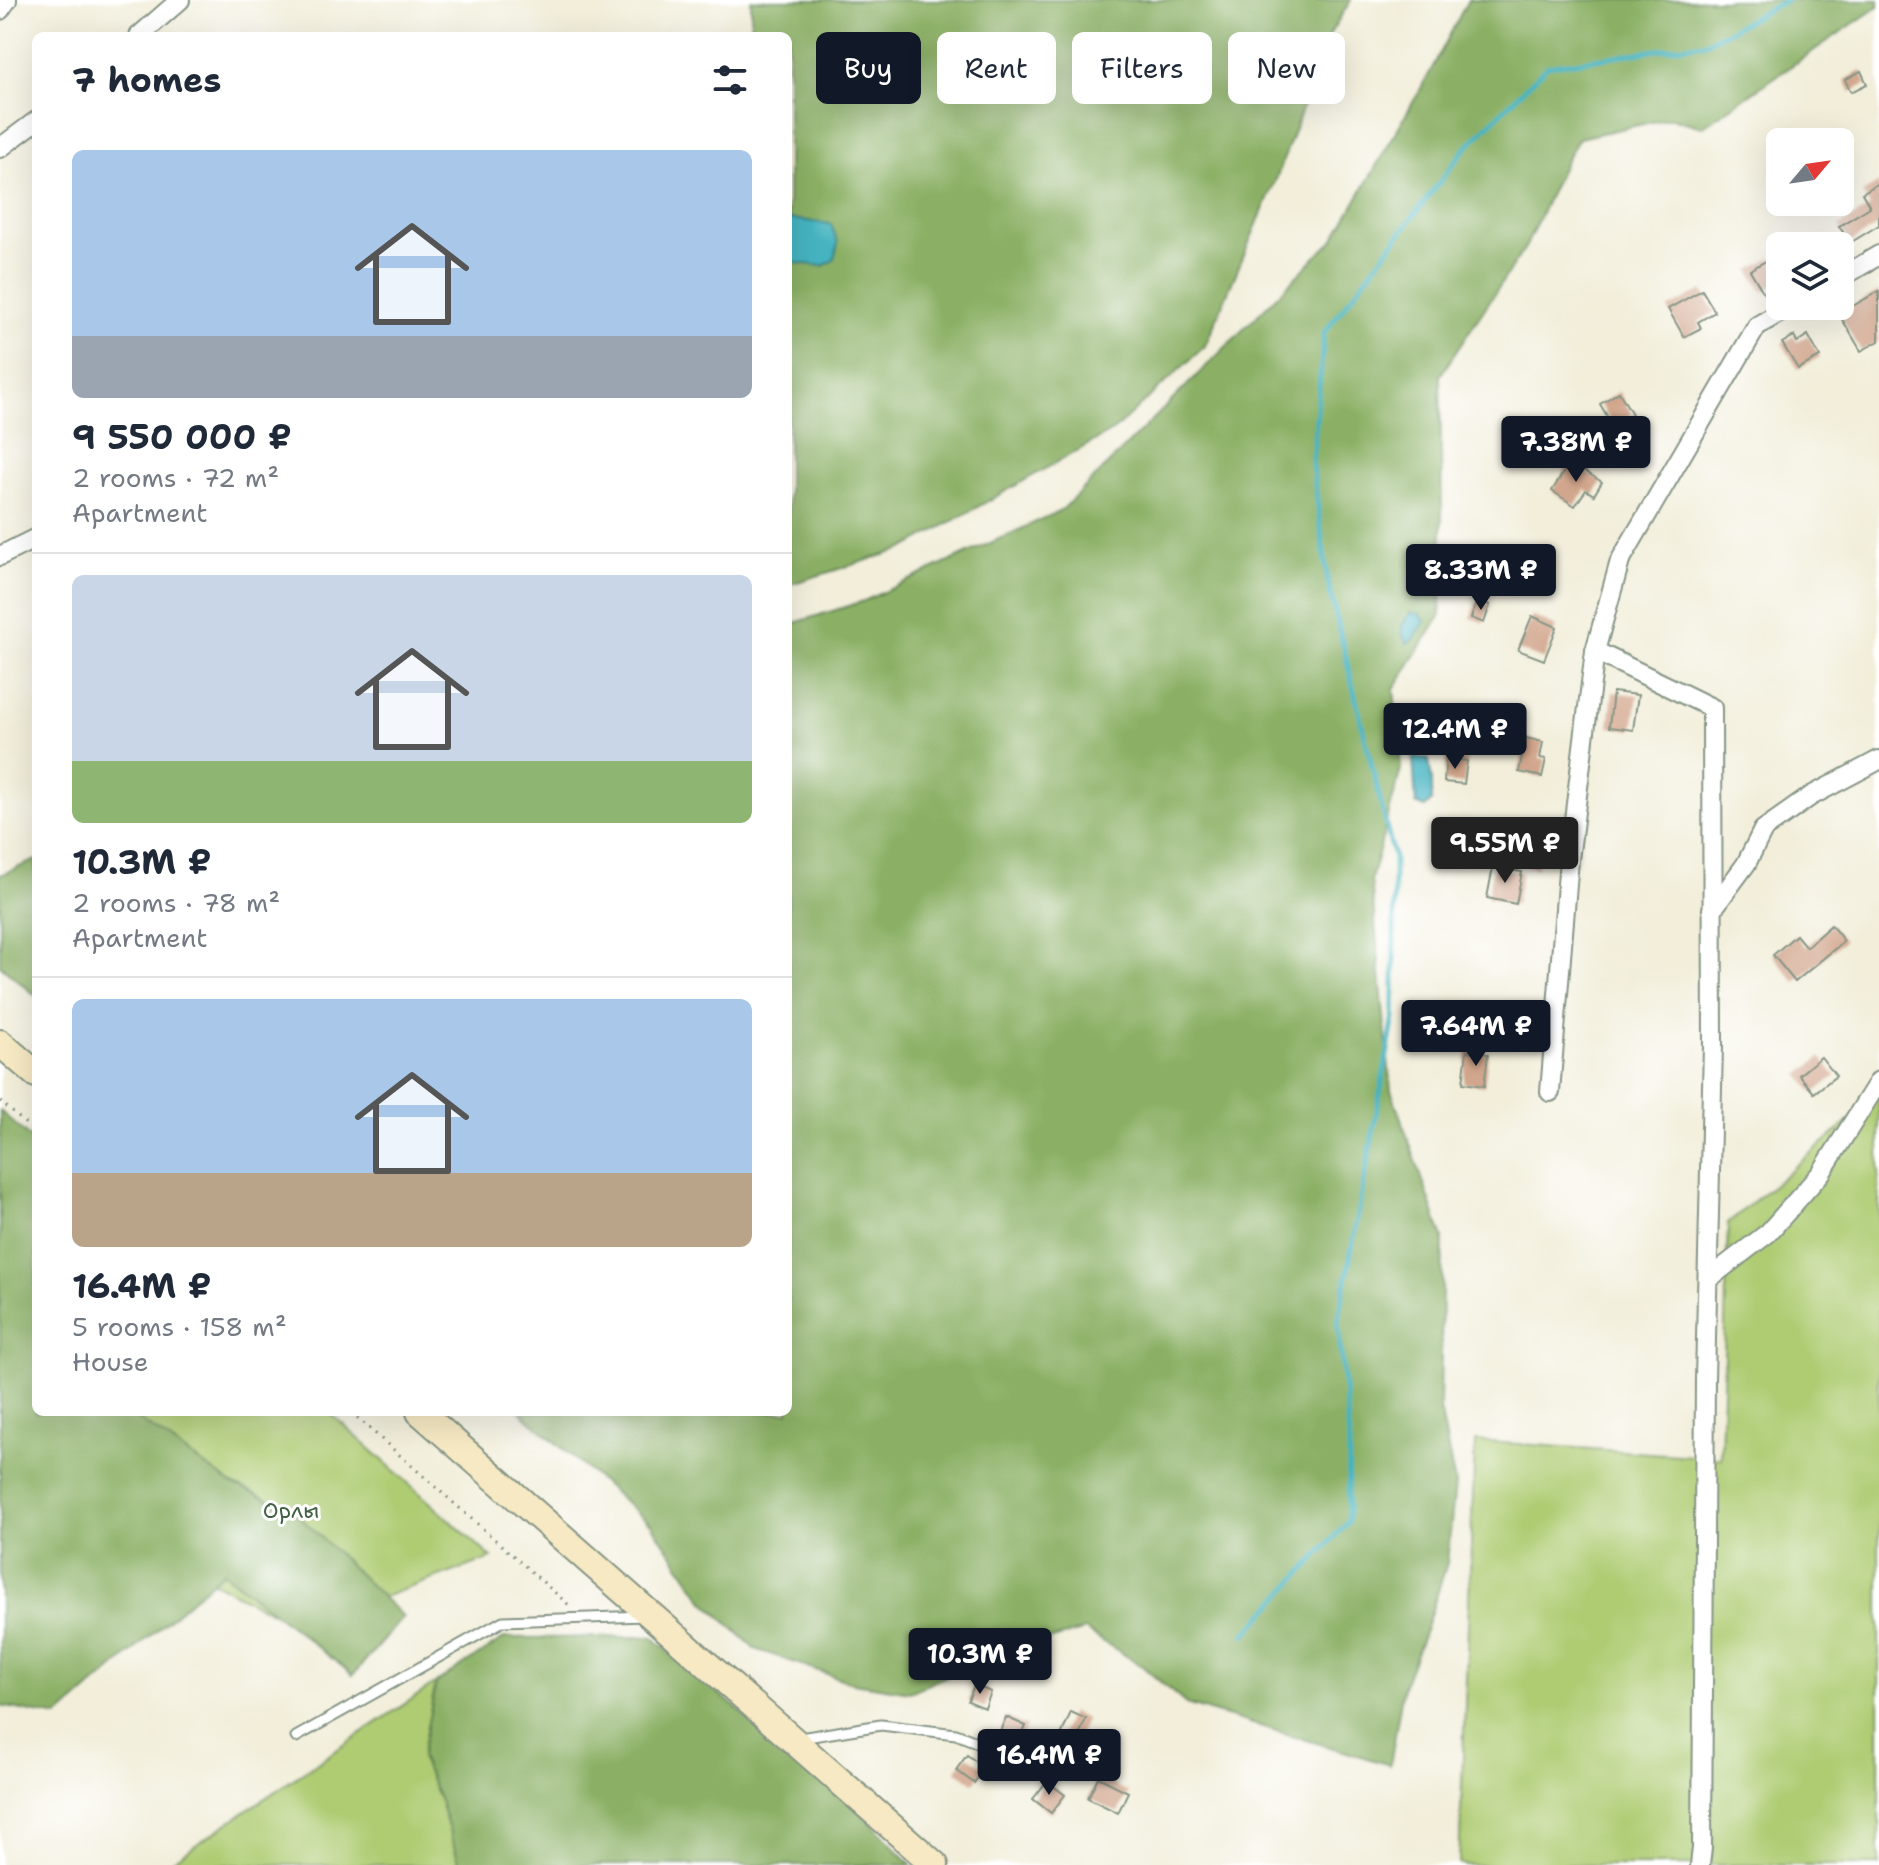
<!DOCTYPE html>
<html lang="en">
<head>
<meta charset="utf-8">
<style>
	:root { --surface:#fff; --page:#f6f6f7; --text:#1f2937; --muted:#747a83; --line:#e0e1e3; --accent:#111827 }
	body { margin:0; font-family:"Shantell Sans",sans-serif; background:var(--page); color:var(--text); height:100vh; display:flex; flex-direction:column; font-size:30px; white-space:nowrap }
	* { box-sizing:border-box; margin:0 }
	p { font-size:26px; color:var(--muted) }
	.icon { flex:none; width:44px; height:44px; fill:none; stroke:currentColor; stroke-width:2; stroke-linecap:round; stroke-linejoin:round }
	.map { position:relative; flex:1; overflow:hidden }
	.side { position:absolute; left:32px; top:32px; width:760px; height:1384px; display:flex; flex-direction:column; background:var(--surface); border-radius:12px; box-shadow:0 8px 32px #0002 }
	.side>* { flex:none }
	.banner { position:absolute; left:816px; top:32px; width:760px; height:72px; display:flex; gap:16px }
	.needle { width:52px; rotate:61deg }
	.fabs { position:absolute; left:1766px; top:128px; display:grid; gap:16px }
	.fabs a { display:grid; place-items:center; width:88px; height:88px; border-radius:12px; background:var(--surface); box-shadow:0 8px 32px #0002; font-size:40px }
	.price { position:absolute; translate:-50% -68px; padding:0 18px; border-radius:8px; background:var(--accent); color:#fff; font-size:26px; line-height:52px; filter:drop-shadow(0 2px 4px #0008) }
	.price::after { content:''; position:absolute; left:50%; top:48px; width:24px; height:18px; margin-left:-12px; background:inherit; clip-path:polygon(0 0,100% 0,50% 100%) }
	.price.current { background:#222; color:#fff }
	ul { padding:0; list-style:none }
	li { display:grid; align-content:center; gap:16px; height:424px; padding:0 40px }
	li+li { border-top:2px solid var(--line) }
	li span { display:grid; place-items:center; height:248px; border-radius:12px; color:#555 }
	li>.icon { margin-inline-start:auto }
	span .icon { width:144px; height:144px; fill:#fffc; stroke-width:1 }
	li b { font-size:34px }
	h2 { display:flex; justify-content:space-between; align-items:center; height:96px; padding:0 40px; font-size:34px }
	.pill { padding:0 28px; border-radius:12px; background:var(--surface); box-shadow:0 8px 32px #0002; font-size:28px; line-height:72px }
	.pill.current { background:var(--accent); color:#fff }
	.map>svg:first-child { display:block }
	.green { fill:#afcc73; stroke:#678454; stroke-width:2 }
	.forest { fill:#8bb065; stroke:#55764c; stroke-width:2 }
	.water { fill:#45b3c0; stroke:#32787a; stroke-width:2 }
	.lines { fill:none; stroke-linecap:round; stroke-linejoin:round }
	.stream { stroke:#45b3c0; stroke-width:5 }
	.building { fill:#d2a68c }
	.service-casing { stroke:#889687; stroke-width:13 }
	.minor-casing { stroke:#889687; stroke-width:22 }
	.secondary-casing { stroke:#889687; stroke-width:30 }
	.path { stroke:#889687; stroke-width:3; stroke-dasharray:2 6; stroke-linecap:butt }
	.service { stroke:#fff; stroke-width:9 }
	.minor { stroke:#fff; stroke-width:18 }
	.secondary { stroke:#f6e9c3; stroke-width:26 }
	.labels { text-anchor:middle; stroke-width:6; stroke-linejoin:round; paint-order:stroke }
	.park-label { font-size:22px; fill:#436144; stroke:#fff }
</style>
</head>
<body>
<div class="map">
<svg width="1879" height="1865" viewBox="0 0 1879 1865">
	<rect width="100%" height="100%" fill="#fff"/>
	<filter id="ink" filterUnits="userSpaceOnUse"><feTurbulence type="fractalNoise" baseFrequency=".0125" numOctaves="2"/><feDisplacementMap in="SourceGraphic" scale="16" xChannelSelector="R" yChannelSelector="G"/><feConvolveMatrix kernelMatrix="1 2 1 2 8 2 1 2 1" color-interpolation-filters="sRGB"/></filter>
	<filter id="wash" filterUnits="userSpaceOnUse"><feTurbulence type="fractalNoise" baseFrequency=".006" numOctaves="4" result="noise"/><feDisplacementMap in="SourceGraphic" scale="32" xChannelSelector="R" yChannelSelector="G"/><feGaussianBlur stdDeviation="1.8" result="paint"/><feColorMatrix in="noise" values="0 0 0 0 0 0 0 0 0 0 0 0 0 0 0 0 0 1.4 0 .05"/><feComposite in="paint" operator="in"/></filter>
	<g filter="url(#wash)">
		<rect width="100%" height="100%" fill="#f2eeda"/>
		<g class="green">
			<path d="M1879,1096V1865H1464L1459,1863L1475,1441L1721,1458L1728,1223Z"/>
			<path d="M0,1117L36,1412H329L492,1558L300,1627L0,1471Z"/>
			<path d="M436,1683L421,1757L440,1801L460,1865H166Z"/>
		</g>
		<g class="forest">
			<path d="M751,0H1351L1331,32L1275,182L1205,346L1114,430L903,549L788,585V36H751Z"/>
			<path d="M1468,0H1879V6L1702,127L1671,118L1579,138L1566,159L1526,246L1440,376L1442,518L1441,615L1394,689L1401,769L1371,880L1391,1090L1443,1238L1440,1409L1455,1484L1447,1563L1426,1628L1403,1687L1390,1765L1186,1704L1142,1666L1085,1630L994,1655L910,1692L853,1683L755,1649L704,1601L652,1525L520,1412H788V625L864,601L1062,510L1334,239L1427,78Z"/>
			<path d="M36,860V996L0,965V875Z"/>
			<path d="M0,1111L36,1143V1412H128L232,1484L292,1509L403,1617L353,1675L223,1572L58,1717L0,1706Z"/>
			<path d="M652,1637L861,1813L912,1865H460L440,1801L421,1757L436,1683L505,1638Z"/>
		</g>
		<g class="water">
			<path d="M792,219L831,224L838,243L834,260L823,266L795,263L788,259V221Z"/>
			<path d="M1410,613L1420,614L1425,621L1414,639L1407,643C1398,629 1401,626 1410,613Z"/>
			<path d="M1419,757L1429,760L1432,781V801L1425,808L1416,804L1413,759Z"/>
		</g>
		<g class="lines">
			<path class="stream" d="M1245,1635L1348,1522L1349,1436L1338,1324L1394,1017V858L1328,583L1312,463L1324,333L1464,150L1547,66L1705,43L1787,0"/>
		</g>
		<g id="blocks">
			<g class="building">
				<path d="M1861,71L1867,84L1851,92L1845,80Z"/>
				<path d="M1879,183V225L1850,243L1839,226L1870,207L1862,193Z"/>
				<path d="M1771,258L1780,274V282L1763,292L1750,270Z"/>
				<path d="M1702,290L1715,312L1698,322L1701,328L1684,337L1668,309Z"/>
				<path d="M1879,291V341L1861,351L1839,314Z"/>
				<path d="M1808,335L1820,357L1798,369L1782,343L1794,336L1797,342Z"/>
				<path d="M1619,392L1632,414L1613,426L1600,404Z"/>
				<path d="M1570,462L1602,482L1594,495L1586,490L1575,506L1552,491Z"/>
				<path d="M1477,601L1490,605L1484,623L1471,618Z"/>
				<path d="M1532,616L1557,627L1544,660L1518,650Z"/>
				<path d="M1613,692L1638,695L1633,730L1609,727Z"/>
				<path d="M1484,729L1503,732L1502,746L1482,743Z"/>
				<path d="M1513,735L1543,742L1540,758L1546,759L1542,777L1519,772L1522,756L1509,753Z"/>
				<path d="M1446,758L1467,761L1464,784L1444,782Z"/>
				<path d="M1520,845L1540,848L1537,868L1517,865Z"/>
				<path d="M1493,867L1522,872L1516,904L1487,898Z"/>
				<path d="M1831,925L1844,941L1795,982L1773,955L1796,935L1806,947Z"/>
				<path d="M1467,1051L1488,1054L1484,1086L1463,1083Z"/>
				<path d="M1821,1057L1836,1076L1814,1093L1799,1075Z"/>
				<path d="M974,1685L991,1692L985,1708L968,1701Z"/>
				<path d="M1071,1712L1086,1719L1072,1751L1057,1745Z"/>
				<path d="M1006,1717L1026,1726L1018,1745L998,1736Z"/>
				<path d="M967,1755L985,1768L974,1783L956,1770Z"/>
				<path d="M1098,1777L1128,1792L1118,1813L1088,1798Z"/>
				<path d="M1047,1781L1065,1795L1051,1813L1033,1799Z"/>
			</g>
		</g>
	</g>
	<g filter="url(#ink)">
		<use href="#blocks" fill-opacity="0" stroke="#889687" stroke-width="2"/>
		<g class="lines">
			<g class="service-casing">
				<g id="service">
					<path d="M296,1737L503,1621L645,1616"/>
					<path d="M800,1738L881,1725L956,1734L1004,1753L1063,1770H1085"/>
				</g>
			</g>
			<g class="minor-casing">
				<g id="minor">
					<path d="M0,10L7,0"/>
					<path d="M139,36L180,0"/>
					<path d="M0,148L36,121"/>
					<path d="M1840,278L1879,255"/>
					<path d="M0,556L36,538"/>
					<path d="M1595,651L1712,708L1713,1046L1705,1379L1702,1848L1700,1865"/>
					<path d="M1712,910L1746,864L1763,830L1811,796L1879,760"/>
					<path d="M1550,1092L1569,860L1595,651L1620,561L1757,326L1791,306"/>
					<path d="M1708,1279L1768,1233L1821,1173L1879,1081"/>
				</g>
			</g>
			<g class="secondary-casing">
				<g id="secondary">
					<path d="M0,1043L36,1074"/>
					<path d="M420,1412L935,1865"/>
				</g>
			</g>
			<g class="path">
				<path d="M0,1101L36,1133"/>
				<path d="M351,1412L570,1606"/>
			</g>
			<use href="#service" class="service"/>
			<use href="#minor" class="minor"/>
			<use href="#secondary" class="secondary"/>
		</g>
	</g>
	<g class="labels">
		<g class="park-label">
			<text x="291" y="1518">Орлы</text>
		</g>
	</g>
</svg>
<div class="fabs">
<a><svg class="needle" viewBox="-14 -14 28 28"><path d="M0-13l5 13h-10z" fill="#e53935"/><path d="M0 13l5-13h-10z" fill="#747a83"/></svg></a>
<a><svg class="icon" aria-label="layers" viewBox="0 0 24 24"><path d="M12 4l9 5-9 5-9-5zM3 14l9 5 9-5"/></svg></a>
</div>
<b class="price" style="left:1576px;top:484px">7.38M ₽</b>
<b class="price" style="left:1481px;top:612px">8.33M ₽</b>
<b class="price" style="left:1455px;top:771px">12.4M ₽</b>
<b class="price current" style="left:1505px;top:885px">9.55M ₽</b>
<b class="price" style="left:1476px;top:1068px">7.64M ₽</b>
<b class="price" style="left:980px;top:1696px">10.3M ₽</b>
<b class="price" style="left:1049px;top:1797px">16.4M ₽</b>
<div class="banner">
<a class="pill current">Buy</a>
<a class="pill">Rent</a>
<a class="pill">Filters</a>
<a class="pill">New</a>
</div>
<section class="side">
<h2>7 homes<svg class="icon" aria-label="filters" viewBox="0 0 24 24"><path d="M4 7h16M4 17h16"/><circle cx="9" cy="7" r="2"/><circle cx="15" cy="17" r="2"/></svg></h2>
<ul>
<li><span style="background:linear-gradient(#a9c7e8 75%,#9aa5b1 0)"><svg class="icon" aria-label="home" viewBox="0 0 24 24"><path d="M3 11l9-7 9 7M6 9v11h12V9"/></svg></span><div><b>9 550 000 ₽</b><p>2 rooms · 72 m²</p><p>Apartment</p></div></li>
<li><span style="background:linear-gradient(#c9d6e8 75%,#8fb573 0)"><svg class="icon" aria-label="home" viewBox="0 0 24 24"><path d="M3 11l9-7 9 7M6 9v11h12V9"/></svg></span><div><b>10.3M ₽</b><p>2 rooms · 78 m²</p><p>Apartment</p></div></li>
<li><span style="background:linear-gradient(#a9c7e8 70%,#b9a48a 0)"><svg class="icon" aria-label="home" viewBox="0 0 24 24"><path d="M3 11l9-7 9 7M6 9v11h12V9"/></svg></span><div><b>16.4M ₽</b><p>5 rooms · 158 m²</p><p>House</p></div></li>
</ul>
</section>
</div>
</body>
</html>
